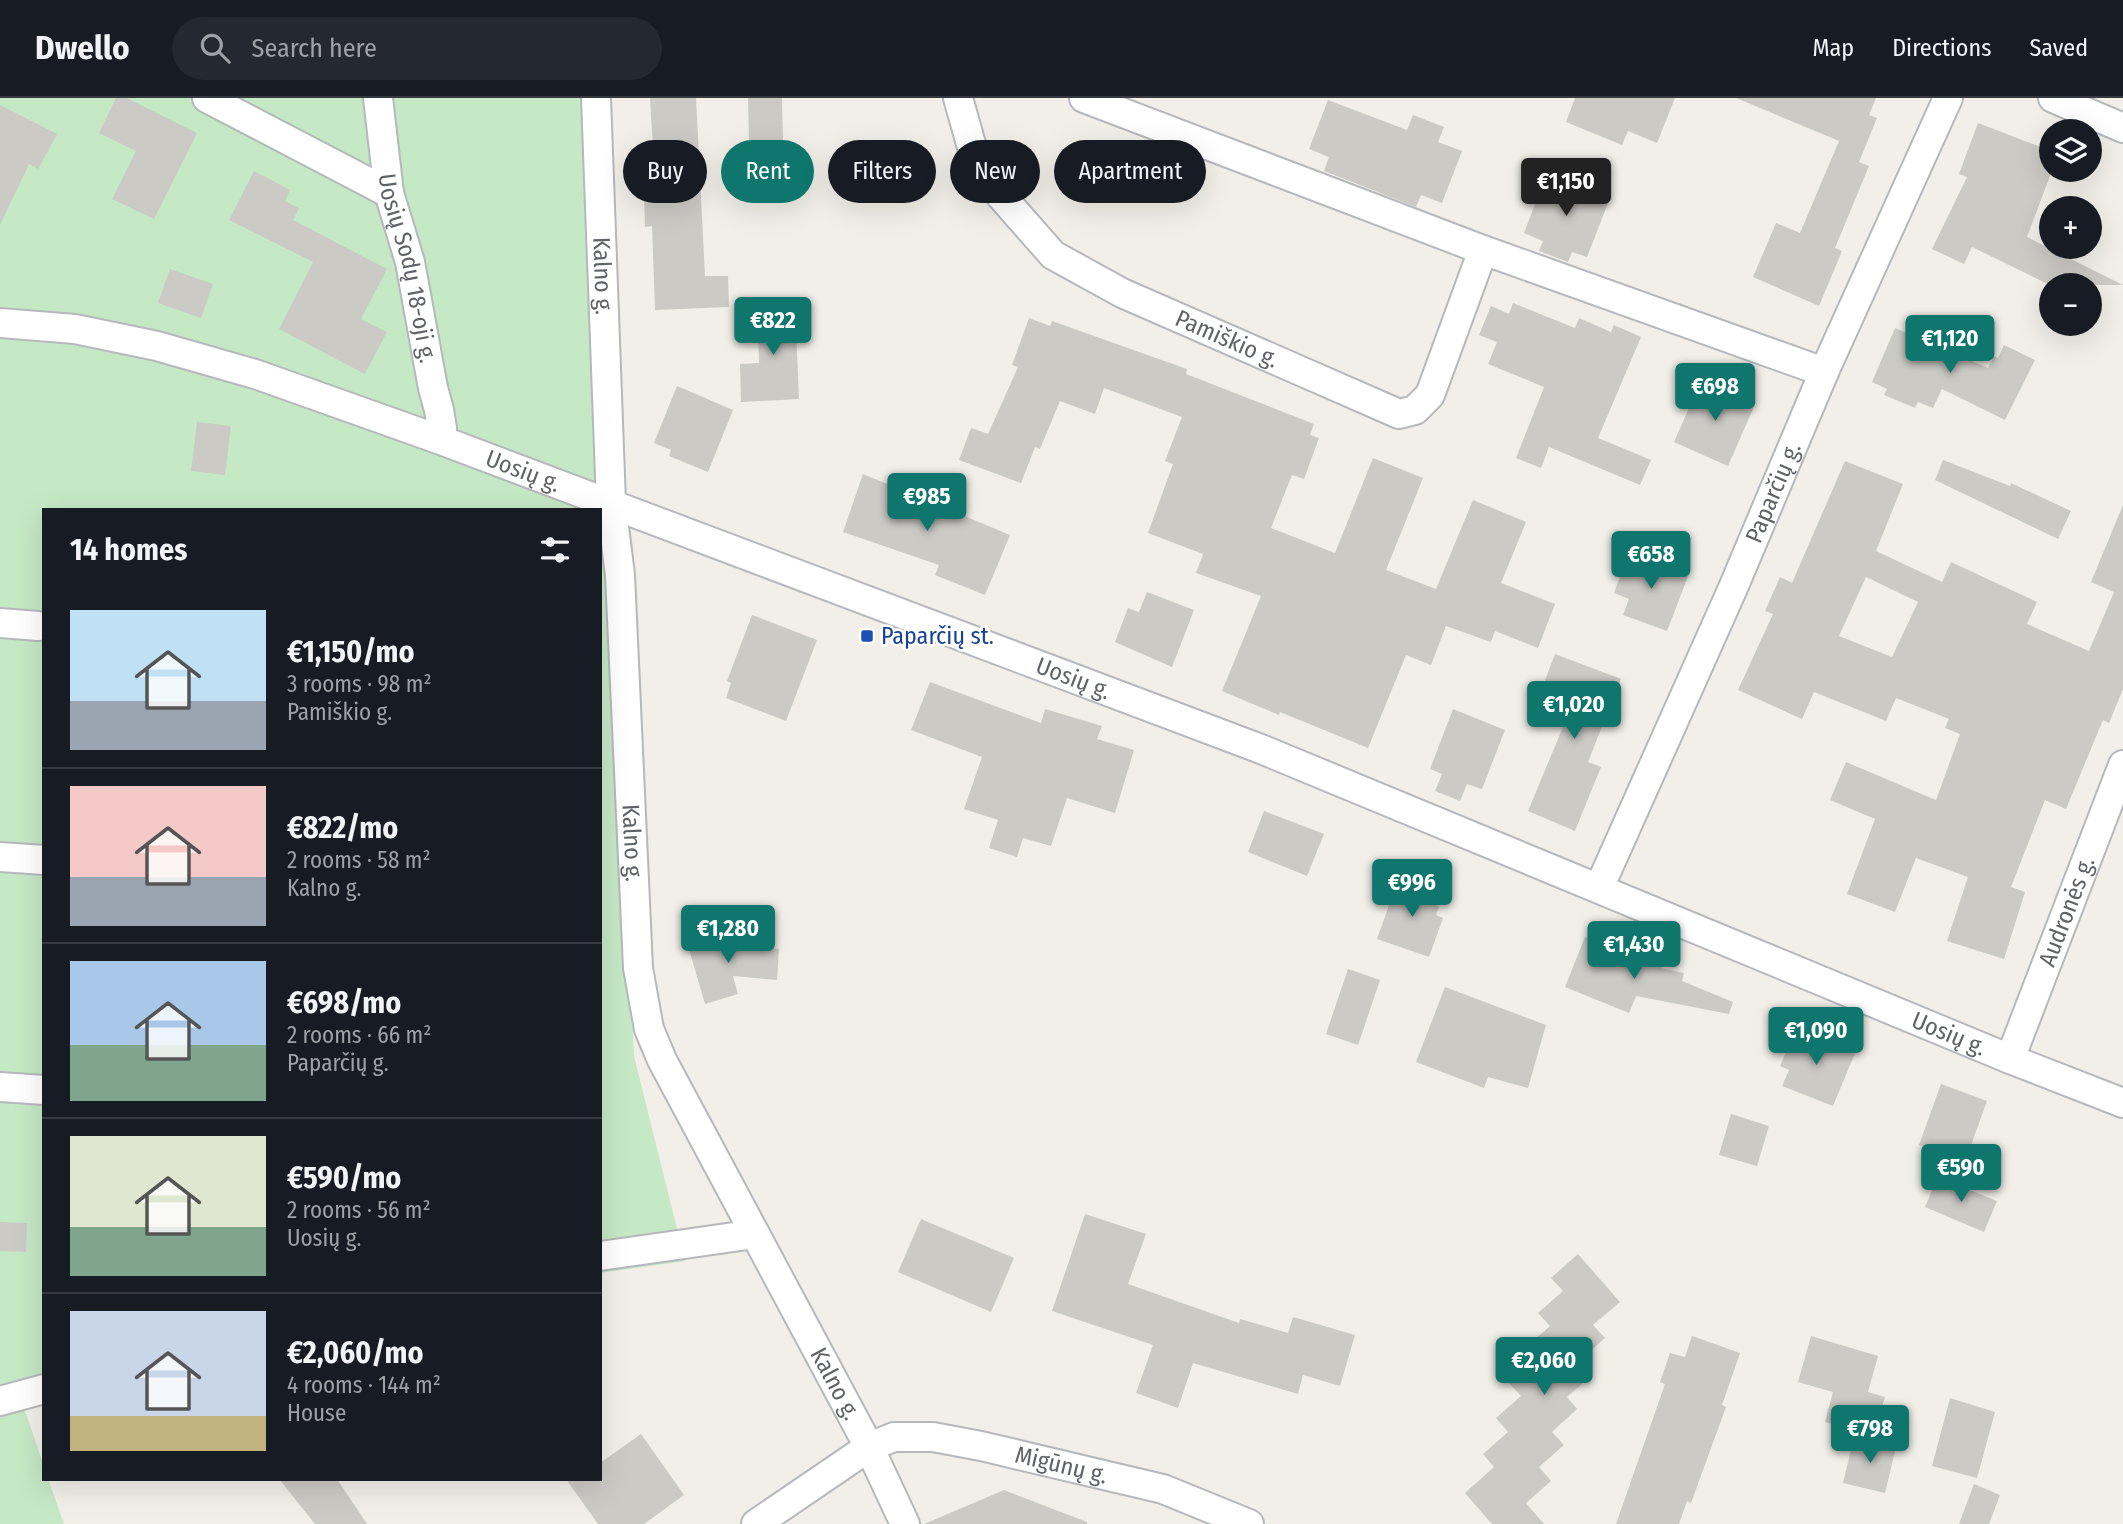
<!DOCTYPE html>
<html lang="en">
<head>
<meta charset="utf-8">
<style>
	:root { --surface:#171b24; --page:#242831; --text:#f1f3f6; --muted:#9ea1a6; --line:#363941; --accent:#0f766e }
	body { margin:0; font-family:"Fira Sans Condensed",sans-serif; background:var(--page); color:var(--text); height:100vh; display:flex; flex-direction:column; font-size:26px; white-space:nowrap }
	* { box-sizing:border-box; margin:0 }
	p { font-size:23px; color:var(--muted) }
	.icon { flex:none; width:38px; height:38px; fill:none; stroke:currentColor; stroke-width:2; stroke-linecap:round; stroke-linejoin:round }
	.map { position:relative; flex:1; overflow:hidden }
	.panel { position:absolute; left:42px; top:410px; width:560px; height:973px; display:flex; flex-direction:column; background:var(--surface); border-radius:0px; box-shadow:0 7px 28px #0002 }
	.panel>* { flex:none }
	.hud { position:absolute; left:623px; top:42px; width:665px; height:63px; display:flex; gap:14px }
	.tools { position:absolute; left:2039px; top:21px; display:grid; gap:14px }
	.tools a { display:grid; place-items:center; width:63px; height:63px; border-radius:50%; background:var(--surface); box-shadow:0 7px 28px #0002; font-size:35px }
	.price { position:absolute; translate:-50% -60px; padding:0 16px; border-radius:7px; background:var(--accent); color:#fff; font-size:23px; line-height:46px; filter:drop-shadow(0 2px 4px #0008) }
	.price::after { content:''; position:absolute; left:50%; top:42px; width:21px; height:16px; margin-left:-10px; background:inherit; clip-path:polygon(0 0,100% 0,50% 100%) }
	.price.active { background:#222; color:#fff }
	ul { padding:0; list-style:none }
	li { display:flex; align-items:center; gap:21px; height:175px; padding:0 28px }
	li+li { border-top:2px solid var(--line) }
	li span { display:grid; place-items:center; flex:none; width:196px; height:140px; border-radius:0px; color:#555 }
	li>.icon { margin-inline-start:auto }
	span .icon { width:84px; height:84px; fill:#fffc; stroke-width:1 }
	li b { font-size:30px }
	h2 { display:flex; justify-content:space-between; align-items:center; height:84px; padding:0 28px; font-size:30px }
	.chip { padding:0 24px; border-radius:32px; background:var(--surface); box-shadow:0 7px 28px #0002; font-size:24px; line-height:63px }
	.chip.active { background:var(--accent); color:#fff }
	header { display:flex; align-items:center; gap:42px; box-sizing:border-box; height:98px; padding:0 35px; background:var(--surface); border-bottom:2px solid var(--line) }
	header strong { font-size:33px }
	nav { display:flex; gap:38px; margin-inline-start:auto; font-size:24px }
	.search { width:490px; height:63px; background:var(--page); display:flex; align-items:center; gap:18px; box-sizing:border-box; padding:0 24px; border-radius:38px; color:var(--muted); font-size:26px }
	.map>svg:first-child { display:block }
	.green { fill:#c5e8c5 }
	.building { fill:#cccac5; fill-rule:evenodd }
	.lines { fill:none; stroke-linecap:round; stroke-linejoin:round }
	.street-casing { stroke:#b5b8bc; stroke-width:32 }
	.street { stroke:#fff; stroke-width:28 }
	.transit-dot { fill:#1a4fb4; stroke:#fff; stroke-width:2.5 }
	.labels { text-anchor:middle; stroke-width:5; stroke-linejoin:round; paint-order:stroke }
	.street-label { font-size:24px; fill:#5f6368; stroke:#fff }
	.transit-label { font-size:24px; fill:#164399; stroke:#fff; text-anchor:start }
</style>
</head>
<body>
<header>
<strong>Dwello</strong>
<div class="search"><svg class="icon" aria-label="search" viewBox="0 0 24 24"><circle cx="10" cy="10" r="6"/><path d="M15 15l6 6"/></svg>Search here</div>
<nav><a>Map</a><a>Directions</a><a>Saved</a></nav>
</header>
<div class="map">
<svg width="2123" height="1426" viewBox="0 0 2123 1426">
	<rect width="100%" height="100%" fill="#f1efe8"/>
	<path class="green" d="M0,0H592L634,958L685,1163L600,1175V411H44V1304L24,1310L44,1368V1381H48L64,1426H0Z"/>
	<g class="building">
		<path d="M116,0H127L197,35L154,121L112,101L136,53L99,35Z"/>
		<path d="M650,0H696L705,178H728L729,209L655,212L652,128L645,129L643,67L654,66Z"/>
		<path d="M748,0H782L784,86L750,87Z"/>
		<path d="M1575,0H1675L1657,45L1628,33L1622,47L1566,24Z"/>
		<path d="M1736,0H1876L1869,17L1877,20L1859,64L1869,68L1835,150L1842,153L1819,208L1753,179L1776,125L1800,135L1839,43Z"/>
		<path d="M1328,2L1407,32L1413,17L1444,29L1438,44L1462,53L1442,105L1421,97L1416,109L1324,73L1329,59L1309,51Z"/>
		<path d="M0,7L57,36L38,71L29,66L0,127Z"/>
		<path d="M1978,25L2051,53V75L2027,139L2123,187H2050L1972,149L1964,166L1932,151L1967,79L1959,76Z"/>
		<path d="M254,73L290,92L285,103L299,110L293,122L387,171L361,221L387,234L365,276L279,231L313,164L229,122Z"/>
		<path d="M1547,75L1610,100L1587,159L1572,154L1568,164L1539,153L1543,143L1524,135Z"/>
		<path d="M170,171L213,186L201,220L158,205Z"/>
		<path d="M795,205L799,301L741,304L740,266L759,265L757,207Z"/>
		<path d="M1513,205L1575,230L1579,220L1611,234L1614,227L1641,239L1598,340L1651,362L1640,387L1549,349L1541,370L1516,360L1544,289L1488,266L1497,244L1479,237L1491,208L1509,216Z"/>
		<path d="M1029,220L1050,228L1052,223L1187,271L1186,276L1314,326L1310,337L1319,340L1304,381L1292,377L1271,430L1335,455L1373,360L1423,380L1386,472L1436,491L1473,402L1526,424L1501,485L1555,506L1538,550L1495,533L1491,544L1446,528L1431,567L1406,557L1368,650L1280,614L1279,617L1222,593L1261,498L1196,475L1203,456L1148,435L1173,366L1165,363L1182,319L1104,290L1095,316L1060,303L1040,351L1035,349L1021,385L959,362L971,330L988,336L1018,269L1012,267Z"/>
		<path d="M1895,230L1988,270L1994,258L1998,260L2004,247L2035,262L2005,322L1942,291L1933,310L1918,304L1915,310L1884,297L1887,291L1872,284Z"/>
		<path d="M1709,283L1756,304L1728,368L1674,344L1697,292L1704,295Z"/>
		<path d="M677,288L733,312L708,374L669,358L671,352L654,345Z"/>
		<path d="M197,324L231,328L225,377L191,373Z"/>
		<path d="M1943,362L2010,388L2011,385L2071,413L2058,441L1935,382Z"/>
		<path d="M1845,363L1903,386L1876,453L1942,484L1951,464L2037,504L2027,526L2089,553L2114,494L2091,484L2123,407V591L2109,625L2103,622L2066,711L2045,702L2011,789L2025,794L2004,861L1947,843L1968,779L1916,760L1895,814L1847,796L1875,721L1830,702L1846,664L1936,702L1960,636L1945,630L1949,621L1896,600L1886,623L1814,594L1802,621L1738,592L1773,516L1765,513L1780,479L1792,485ZM1866,479L1918,504L1892,559L1839,538Z"/>
		<path d="M863,376L1010,437L985,497L935,477L939,467L843,434Z"/>
		<path d="M1629,454L1689,476L1667,533L1623,517L1629,501L1614,495Z"/>
		<path d="M1147,494L1194,512L1172,569L1115,544L1128,510L1139,514Z"/>
		<path d="M752,517L817,542L786,623L726,600L731,585L727,583Z"/>
		<path d="M1555,556L1621,581L1588,664L1601,669L1575,733L1528,713L1573,605L1541,593Z"/>
		<path d="M930,584L1041,625L1045,611L1102,628L1097,641L1134,652L1115,715L1067,700L1051,748L1023,740L1017,759L989,750L998,722L964,711L982,659L911,632Z"/>
		<path d="M1453,611L1505,632L1482,691L1467,686L1460,703L1435,693L1442,676L1430,671Z"/>
		<path d="M1264,713L1324,736L1307,778L1248,754Z"/>
		<path d="M1398,782L1440,797L1436,807L1439,809L1436,817L1443,820L1429,859L1377,841Z"/>
		<path d="M719,831L724,846L779,851L777,882L733,878L738,896L705,906L686,841Z"/>
		<path d="M1585,839L1665,871L1684,875L1682,883L1733,904L1729,916L1636,898L1629,915L1565,889Z"/>
		<path d="M1348,871L1380,882L1358,947L1326,936Z"/>
		<path d="M1445,889L1546,927L1528,990L1488,979L1484,990L1416,964Z"/>
		<path d="M1796,931L1855,955L1833,1008L1782,988L1789,972L1780,968Z"/>
		<path d="M1941,986L1987,1003L1965,1064L1919,1047Z"/>
		<path d="M1731,1016L1769,1028L1757,1068L1719,1057Z"/>
		<path d="M1938,1079L1997,1103L1984,1134L1925,1109Z"/>
		<path d="M1085,1116L1146,1136L1128,1186L1239,1225L1240,1221L1288,1235L1293,1219L1355,1237L1340,1288L1303,1277L1298,1296L1193,1265L1178,1310L1136,1295L1153,1247L1052,1213Z"/>
		<path d="M921,1121L1014,1160L991,1214L898,1174Z"/>
		<path d="M0,1124L27,1125L26,1154L0,1153Z"/>
		<path d="M1578,1156L1620,1204L1593,1227L1605,1240L1580,1262L1592,1277L1567,1299L1577,1311L1552,1334L1564,1347L1539,1369L1551,1383L1526,1405L1544,1426H1492L1465,1395L1494,1369L1483,1356L1508,1334L1496,1320L1521,1298L1509,1285L1535,1263L1524,1251L1550,1228L1538,1215L1563,1193L1551,1180Z"/>
		<path d="M1692,1238L1740,1255L1722,1307L1726,1309L1691,1405L1687,1403L1679,1426H1616L1665,1286L1660,1284L1670,1255L1685,1259Z"/>
		<path d="M1811,1238L1878,1258L1868,1294L1885,1299L1873,1338L1825,1324L1833,1294L1798,1284Z"/>
		<path d="M1950,1300L1995,1314L1977,1380L1932,1368Z"/>
		<path d="M641,1336L684,1397L644,1426H598L566,1381H600V1365Z"/>
		<path d="M1854,1339L1896,1349L1885,1395L1843,1385Z"/>
		<path d="M279,1381H337L367,1426H315Z"/>
		<path d="M1974,1386L2000,1397L1989,1426H1959Z"/>
		<path d="M1004,1392L1087,1424V1426H924Z"/>
	</g>
	<g class="lines">
		<g class="street-casing">
			<g id="street">
				<path d="M207,0L389,95"/>
				<path id="s1" d="M378,0L389,95L410,164L433,290L439,312L442,330L438,341"/>
				<path id="s2" d="M596,0L611,405L620,477L638,870L649,931L662,962L869,1349L905,1426"/>
				<path id="s3" d="M958,0L973,53L1001,98L1053,157L1122,195L1399,316L1415,312L1430,297L1483,152"/>
				<path d="M1084,0L1483,152L1824,274"/>
				<path d="M2053,0L2123,30"/>
				<path id="s4" d="M0,225L75,231L157,248L255,276L438,341L1261,651L2010,961L2123,1005"/>
				<path d="M0,525L38,528"/>
				<path d="M0,759L44,762"/>
				<path id="s5" d="M1599,790L1733,490L1824,274L1948,0"/>
				<path id="s6" d="M2010,961L2123,667"/>
				<path d="M0,989L44,992"/>
				<path d="M600,1158L755,1136"/>
				<path d="M0,1303L44,1291"/>
				<path id="s7" d="M756,1426L869,1349L894,1339H933L981,1348L1163,1391L1249,1426"/>
			</g>
		</g>
		<use href="#street" class="street"/>
	</g>
	<rect class="transit-dot" x="860" y="531" width="14" height="14" rx="3.5"/>
	<g class="labels">
		<g class="street-label">
			<text dy="8" stroke="none"><textPath href="#s1" startOffset="173">Uosių Sodų 18-oji g.</textPath></text>
			<text dy="8" stroke="none"><textPath href="#s2" startOffset="178">Kalno g.</textPath></text>
			<text dy="8" stroke="none"><textPath href="#s3" startOffset="380">Pamiškio g.</textPath></text>
			<text dy="8" stroke="none"><textPath href="#s4" startOffset="546">Uosių g.</textPath></text>
			<text dy="8" stroke="none"><textPath href="#s5" startOffset="432">Paparčių g.</textPath></text>
			<text dy="8" stroke="none"><textPath href="#s4" startOffset="1134">Uosių g.</textPath></text>
			<text dy="8" stroke="none"><textPath href="#s2" startOffset="746">Kalno g.</textPath></text>
			<text dy="8" stroke="none"><textPath href="#s6" startOffset="158">Audronės g.</textPath></text>
			<text dy="8" stroke="none"><textPath href="#s4" startOffset="2079">Uosių g.</textPath></text>
			<text dy="8" stroke="none"><textPath href="#s2" startOffset="1334">Kalno g.</textPath></text>
			<text dy="8" stroke="none"><textPath href="#s7" startOffset="334">Migūnų g.</textPath></text>
		</g>
		<g class="transit-label">
			<text x="881" y="546">Paparčių st.</text>
		</g>
	</g>
</svg>
<div class="tools">
<a><svg class="icon" aria-label="layers" viewBox="0 0 24 24"><path d="M12 4l9 5-9 5-9-5zM3 14l9 5 9-5"/></svg></a>
<a>+</a>
<a>−</a>
</div>
<b class="price active" style="left:1566px;top:120px">€1,150</b>
<b class="price" style="left:773px;top:259px">€822</b>
<b class="price" style="left:1950px;top:277px">€1,120</b>
<b class="price" style="left:1715px;top:325px">€698</b>
<b class="price" style="left:927px;top:435px">€985</b>
<b class="price" style="left:1651px;top:493px">€658</b>
<b class="price" style="left:1574px;top:643px">€1,020</b>
<b class="price" style="left:1412px;top:821px">€996</b>
<b class="price" style="left:728px;top:867px">€1,280</b>
<b class="price" style="left:1634px;top:883px">€1,430</b>
<b class="price" style="left:1816px;top:969px">€1,090</b>
<b class="price" style="left:1961px;top:1106px">€590</b>
<b class="price" style="left:1544px;top:1299px">€2,060</b>
<b class="price" style="left:1870px;top:1367px">€798</b>
<div class="hud">
<a class="chip">Buy</a>
<a class="chip active">Rent</a>
<a class="chip">Filters</a>
<a class="chip">New</a>
<a class="chip">Apartment</a>
</div>
<section class="panel">
<h2>14 homes<svg class="icon" aria-label="filters" viewBox="0 0 24 24"><path d="M4 7h16M4 17h16"/><circle cx="9" cy="7" r="2"/><circle cx="15" cy="17" r="2"/></svg></h2>
<ul>
<li><span style="background:linear-gradient(#bfe0f5 65%,#9aa5b1 0)"><svg class="icon" aria-label="home" viewBox="0 0 24 24"><path d="M3 11l9-7 9 7M6 9v11h12V9"/></svg></span><div><b>€1,150/mo</b><p>3 rooms · 98 m²</p><p>Pamiškio g.</p></div></li>
<li><span style="background:linear-gradient(#f6c9c9 65%,#9aa5b1 0)"><svg class="icon" aria-label="home" viewBox="0 0 24 24"><path d="M3 11l9-7 9 7M6 9v11h12V9"/></svg></span><div><b>€822/mo</b><p>2 rooms · 58 m²</p><p>Kalno g.</p></div></li>
<li><span style="background:linear-gradient(#a9c7e8 60%,#7fa58c 0)"><svg class="icon" aria-label="home" viewBox="0 0 24 24"><path d="M3 11l9-7 9 7M6 9v11h12V9"/></svg></span><div><b>€698/mo</b><p>2 rooms · 66 m²</p><p>Paparčių g.</p></div></li>
<li><span style="background:linear-gradient(#dfe7d0 65%,#7fa58c 0)"><svg class="icon" aria-label="home" viewBox="0 0 24 24"><path d="M3 11l9-7 9 7M6 9v11h12V9"/></svg></span><div><b>€590/mo</b><p>2 rooms · 56 m²</p><p>Uosių g.</p></div></li>
<li><span style="background:linear-gradient(#c9d6e8 75%,#c2b280 0)"><svg class="icon" aria-label="home" viewBox="0 0 24 24"><path d="M3 11l9-7 9 7M6 9v11h12V9"/></svg></span><div><b>€2,060/mo</b><p>4 rooms · 144 m²</p><p>House</p></div></li>
</ul>
</section>
</div>
</body>
</html>
